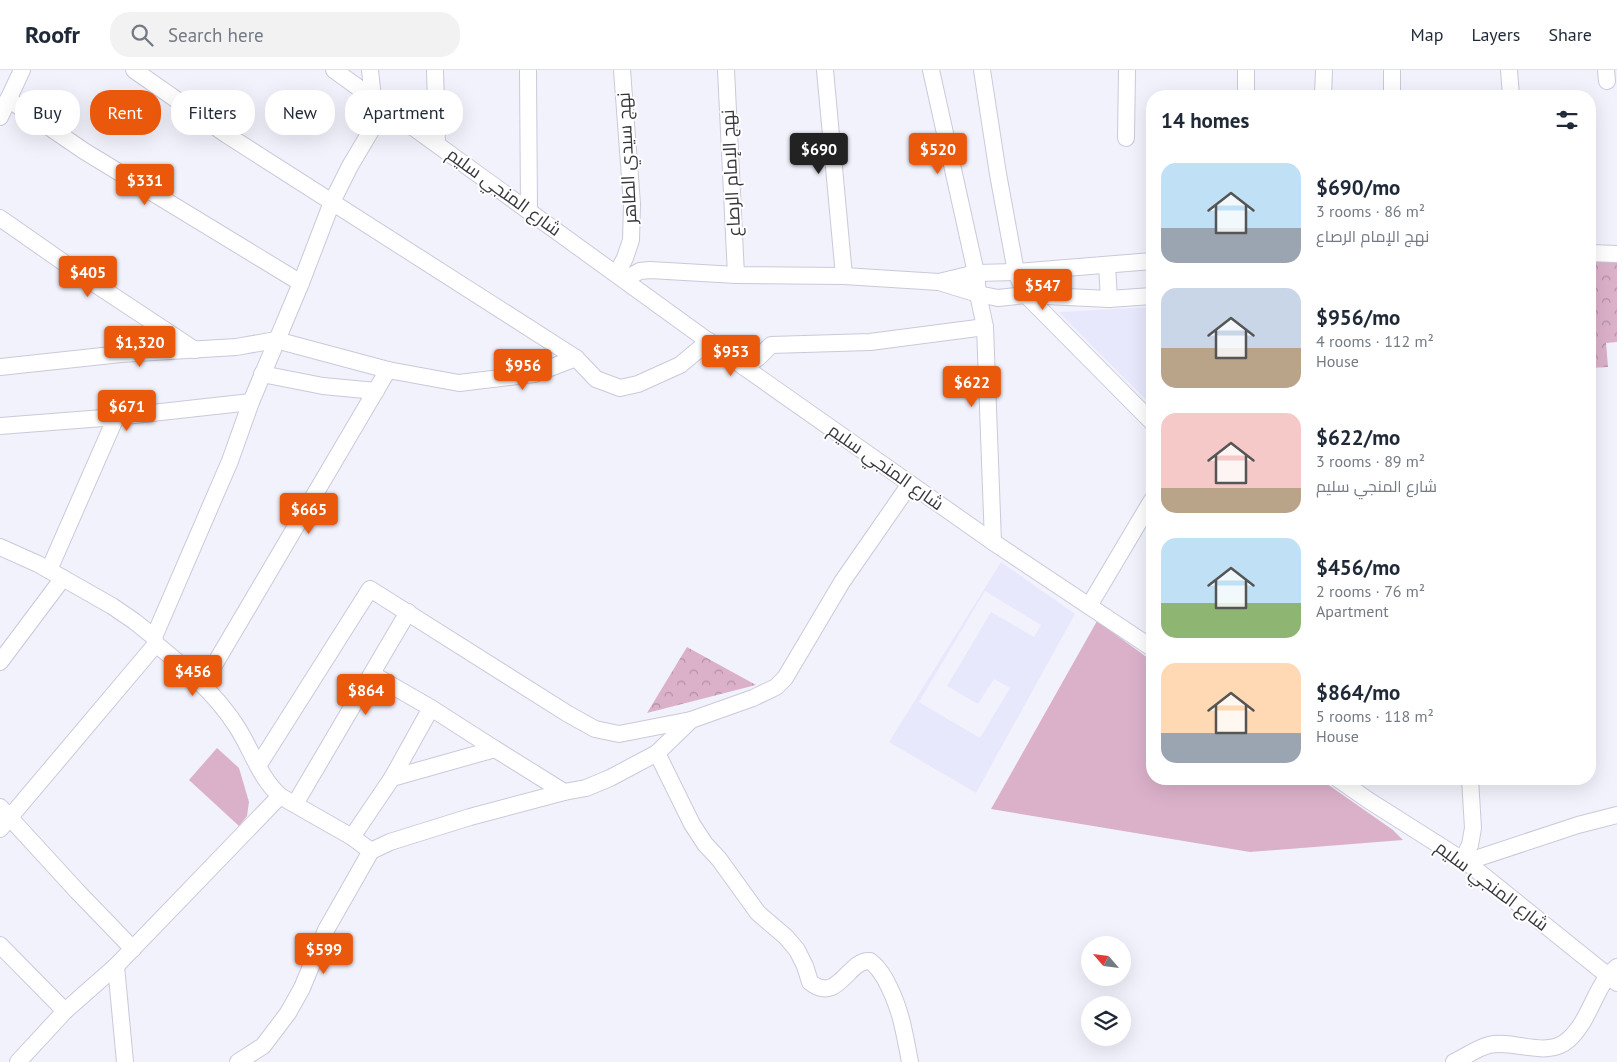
<!DOCTYPE html>
<html lang="en">
<head>
<meta charset="utf-8">
<style>
	:root { --surface:#fff; --page:#f2f2f3; --text:#1f2937; --muted:#747a83; --line:#e0e1e3; --accent:#ea580c }
	body { margin:0; font-family:"PT Sans",Cairo,sans-serif; background:var(--page); color:var(--text); height:100vh; display:flex; flex-direction:column; font-size:19px; white-space:nowrap }
	* { box-sizing:border-box; margin:0 }
	p { font-size:16px; color:var(--muted) }
	.icon { flex:none; width:28px; height:28px; fill:none; stroke:currentColor; stroke-width:2; stroke-linecap:round; stroke-linejoin:round }
	.map { position:relative; flex:1; overflow:hidden }
	.sheet { position:absolute; left:1146px; top:20px; width:450px; height:695px; display:flex; flex-direction:column; background:var(--surface); border-radius:20px; box-shadow:0 5px 20px #0002 }
	.sheet>* { flex:none }
	.hud { position:absolute; left:15px; top:20px; width:475px; height:45px; display:flex; gap:10px }
	.needle { width:32px; rotate:298deg }
	.tools { position:absolute; left:1081px; top:866px; display:grid; gap:10px }
	.tools a { display:grid; place-items:center; width:50px; height:50px; border-radius:50%; background:var(--surface); box-shadow:0 5px 20px #0002; font-size:25px }
	.price { position:absolute; translate:-50% -42px; padding:0 11px; border-radius:5px; background:var(--accent); color:#fff; font-size:16px; line-height:32px; filter:drop-shadow(0 1px 2px #0008) }
	.price::after { content:''; position:absolute; left:50%; top:30px; width:15px; height:11px; margin-left:-8px; background:inherit; clip-path:polygon(0 0,100% 0,50% 100%) }
	.price.current { background:#222; color:#fff }
	ul { padding:0; list-style:none }
	li { display:flex; align-items:center; gap:15px; height:125px; padding:0 15px }
	li span { display:grid; place-items:center; flex:none; width:140px; height:100px; border-radius:15px; color:#555 }
	li>.icon { margin-inline-start:auto }
	span .icon { width:60px; height:60px; fill:#fffc; stroke-width:1 }
	li b { font-size:21px }
	h2 { display:flex; justify-content:space-between; align-items:center; height:60px; padding:0 15px; font-size:21px }
	.tag { padding:0 18px; border-radius:20px; background:var(--surface); box-shadow:0 5px 20px #0002; font-size:18px; line-height:45px }
	.tag.current { background:var(--accent); color:#fff }
	header { display:flex; align-items:center; gap:30px; box-sizing:border-box; height:70px; padding:0 25px; background:var(--surface); border-bottom:1px solid var(--line) }
	header strong { font-size:24px }
	nav { display:flex; gap:28px; margin-inline-start:auto; font-size:18px }
	.search { width:350px; height:45px; background:var(--page); display:flex; align-items:center; gap:12px; box-sizing:border-box; padding:0 18px; border-radius:20px; color:var(--muted); font-size:19px }
	.map>svg:first-child { display:block }
	.built { fill:#e8e8fd; fill-rule:evenodd }
	.grass { fill:#dbb1ca }
	.park { fill:url(#park-crowns) }
	.lines { fill:none; stroke-linecap:round; stroke-linejoin:round }
	.minor-casing { stroke:#c9c9db; stroke-width:18 }
	.minor { stroke:#fff; stroke-width:16 }
	.labels { text-anchor:middle; stroke-width:4; stroke-linejoin:round; paint-order:stroke }
	.street-label { font-size:18px; fill:#36363d; stroke:#fff }
</style>
</head>
<body>
<header>
<strong>Roofr</strong>
<div class="search"><svg class="icon" aria-label="search" viewBox="0 0 24 24"><circle cx="10" cy="10" r="6"/><path d="M15 15l6 6"/></svg>Search here</div>
<nav><a>Map</a><a>Layers</a><a>Share</a></nav>
</header>
<div class="map">
<svg width="1617" height="992" viewBox="0 0 1617 992">
	<defs>
		<pattern id="park-crowns" width="20" height="18" patternUnits="userSpaceOnUse" patternTransform="scale(1.25)"><rect width="20" height="18" fill="#dbb1ca"/><path d="M2 6a3 3 0 1 1 6 0M12 15a3 3 0 1 1 6 0" fill="none" stroke="#b291a5"/></pattern>
	</defs>
	<rect width="100%" height="100%" fill="#f2f2fd"/>
	<g class="built">
		<path d="M1152,237V336L1059,242Z"/>
		<path d="M1001,492L1075,544L976,723L889,672ZM985,521L1041,555L1034,567L991,542L947,616L978,634L994,609L1010,618L980,668L919,632Z"/>
	</g>
	<g class="grass">
		<path d="M1097,551L1152,591V709H1320L1393,760L1403,770L1250,782L991,739Z"/>
		<path d="M217,678L239,698L249,732L247,746L239,756L189,710Z"/>
	</g>
	<g class="park">
		<path d="M1617,187V272L1606,273L1608,297L1590,298V188Z"/>
		<path d="M687,577L756,615L647,643Z"/>
	</g>
	<g class="lines">
		<g class="minor-casing">
			<g id="minor">
				<path d="M134,0L227,65L576,288L596,309L620,318L638,314L680,295L709,271"/>
				<path d="M334,0L744,297L993,472L1152,578"/>
				<path d="M370,0L373,28"/>
				<path d="M435,0L437,73"/>
				<path d="M528,0L529,141"/>
				<path d="M726,0L736,205"/>
				<path d="M825,0L844,206"/>
				<path d="M931,0L976,203L978,224L985,257L993,472"/>
				<path d="M982,0L998,104L1016,202L1026,225L1152,352"/>
				<path d="M1392,0V26"/>
				<path d="M1509,0L1511,26"/>
				<path d="M1606,0L1607,11"/>
				<path d="M1246,26V0"/>
				<path d="M1323,26L1324,0"/>
				<path d="M8,29L84,81L301,213"/>
				<path d="M0,47L22,0"/>
				<path d="M1126,68L1127,0"/>
				<path d="M0,148L80,204L195,280"/>
				<path d="M1590,183L1617,184"/>
				<path d="M1107,195L1109,229"/>
				<path d="M617,203L625,188L631,170L632,134L622,0"/>
				<path d="M625,209L640,201L650,200L736,205L844,206L939,212L978,224L998,228L1026,225L1109,229L1152,226"/>
				<path d="M939,212L976,203L1016,202L1152,191"/>
				<path d="M0,297L121,284L236,277L276,270L388,300L459,313L534,304L576,288"/>
				<path d="M744,297L758,288L771,275L870,272L985,257"/>
				<path d="M262,304L323,316L376,321"/>
				<path d="M0,356L116,347L251,332"/>
				<path d="M0,477L38,494L112,536L134,551L154,567L156,574C185,598 214,622 235,654C251,677 258,706 280,726L352,767L371,781"/>
				<path d="M49,500L116,347"/>
				<path d="M1089,536L1152,430"/>
				<path d="M154,567L230,391L251,332L301,213L332,132L350,96L385,37"/>
				<path d="M0,592L63,508"/>
				<path d="M372,604L431,638L495,679"/>
				<path d="M203,614L388,300"/>
				<path d="M657,683L692,754L705,774L719,789L758,843L786,867L797,880L805,896L810,912C838,935 848,889 870,891C877,896 881,902 885,909C901,938 904,961 910,992"/>
				<path d="M258,696L370,519L568,644L595,659L619,664L691,650"/>
				<path d="M392,708L431,638"/>
				<path d="M1338,709L1368,730L1469,794L1617,913"/>
				<path d="M295,734L408,542"/>
				<path d="M0,737L77,821L133,879"/>
				<path d="M0,759L156,574"/>
				<path d="M352,767L392,708L495,679L564,722"/>
				<path d="M1462,790L1470,775L1473,758L1470,709"/>
				<path d="M1466,792L1578,755L1617,745"/>
				<path d="M0,875L65,941"/>
				<path d="M116,896L125,992"/>
				<path d="M18,992L65,941L116,896L280,726"/>
				<path d="M238,992L263,976L288,943L302,918L326,860L371,781L390,772L470,747L564,722L586,718L610,708L657,683L691,650L753,628L776,617L785,608L842,512L910,414"/>
				<path d="M1454,992C1465,987 1477,978 1489,975C1514,969 1547,989 1568,970C1591,950 1594,916 1617,897"/>
			</g>
		</g>
		<use href="#minor" class="minor"/>
	</g>
	<g class="labels">
		<g class="street-label">
			<text transform="translate(627 88) rotate(-93)" y="6">نهج سيدي الطاهر</text>
			<text transform="translate(731 103) rotate(-93)" y="6">نهج الإمام الرصاع</text>
			<text transform="translate(504 122) rotate(36)" y="6">شارع المنجي سليم</text>
			<text transform="translate(886 397) rotate(35)" y="6">شارع المنجي سليم</text>
			<text transform="translate(1492 816) rotate(37)" y="6">شارع المنجي سليم</text>
		</g>
	</g>
</svg>
<div class="tools">
<a><svg class="needle" viewBox="-14 -14 28 28"><path d="M0-13l5 13h-10z" fill="#e53935"/><path d="M0 13l5-13h-10z" fill="#747a83"/></svg></a>
<a><svg class="icon" aria-label="layers" viewBox="0 0 24 24"><path d="M12 4l9 5-9 5-9-5zM3 14l9 5 9-5"/></svg></a>
</div>
<b class="price current" style="left:819px;top:105px">$690</b>
<b class="price" style="left:938px;top:105px">$520</b>
<b class="price" style="left:145px;top:136px">$331</b>
<b class="price" style="left:88px;top:228px">$405</b>
<b class="price" style="left:1043px;top:241px">$547</b>
<b class="price" style="left:140px;top:298px">$1,320</b>
<b class="price" style="left:731px;top:307px">$953</b>
<b class="price" style="left:523px;top:321px">$956</b>
<b class="price" style="left:972px;top:338px">$622</b>
<b class="price" style="left:127px;top:362px">$671</b>
<b class="price" style="left:309px;top:465px">$665</b>
<b class="price" style="left:193px;top:627px">$456</b>
<b class="price" style="left:366px;top:646px">$864</b>
<b class="price" style="left:324px;top:905px">$599</b>
<div class="hud">
<a class="tag">Buy</a>
<a class="tag current">Rent</a>
<a class="tag">Filters</a>
<a class="tag">New</a>
<a class="tag">Apartment</a>
</div>
<section class="sheet">
<h2>14 homes<svg class="icon" aria-label="filters" viewBox="0 0 24 24"><path d="M4 7h16M4 17h16"/><circle cx="9" cy="7" r="2"/><circle cx="15" cy="17" r="2"/></svg></h2>
<ul>
<li><span style="background:linear-gradient(#bfe0f5 65%,#9aa5b1 0)"><svg class="icon" aria-label="home" viewBox="0 0 24 24"><path d="M3 11l9-7 9 7M6 9v11h12V9"/></svg></span><div><b>$690/mo</b><p>3 rooms · 86 m²</p><p>نهج الإمام الرصاع</p></div></li>
<li><span style="background:linear-gradient(#c9d6e8 60%,#b9a48a 0)"><svg class="icon" aria-label="home" viewBox="0 0 24 24"><path d="M3 11l9-7 9 7M6 9v11h12V9"/></svg></span><div><b>$956/mo</b><p>4 rooms · 112 m²</p><p>House</p></div></li>
<li><span style="background:linear-gradient(#f6c9c9 75%,#b9a48a 0)"><svg class="icon" aria-label="home" viewBox="0 0 24 24"><path d="M3 11l9-7 9 7M6 9v11h12V9"/></svg></span><div><b>$622/mo</b><p>3 rooms · 89 m²</p><p>شارع المنجي سليم</p></div></li>
<li><span style="background:linear-gradient(#bfe0f5 65%,#8fb573 0)"><svg class="icon" aria-label="home" viewBox="0 0 24 24"><path d="M3 11l9-7 9 7M6 9v11h12V9"/></svg></span><div><b>$456/mo</b><p>2 rooms · 76 m²</p><p>Apartment</p></div></li>
<li><span style="background:linear-gradient(#ffd9b3 70%,#9aa5b1 0)"><svg class="icon" aria-label="home" viewBox="0 0 24 24"><path d="M3 11l9-7 9 7M6 9v11h12V9"/></svg></span><div><b>$864/mo</b><p>5 rooms · 118 m²</p><p>House</p></div></li>
</ul>
</section>
</div>
</body>
</html>
